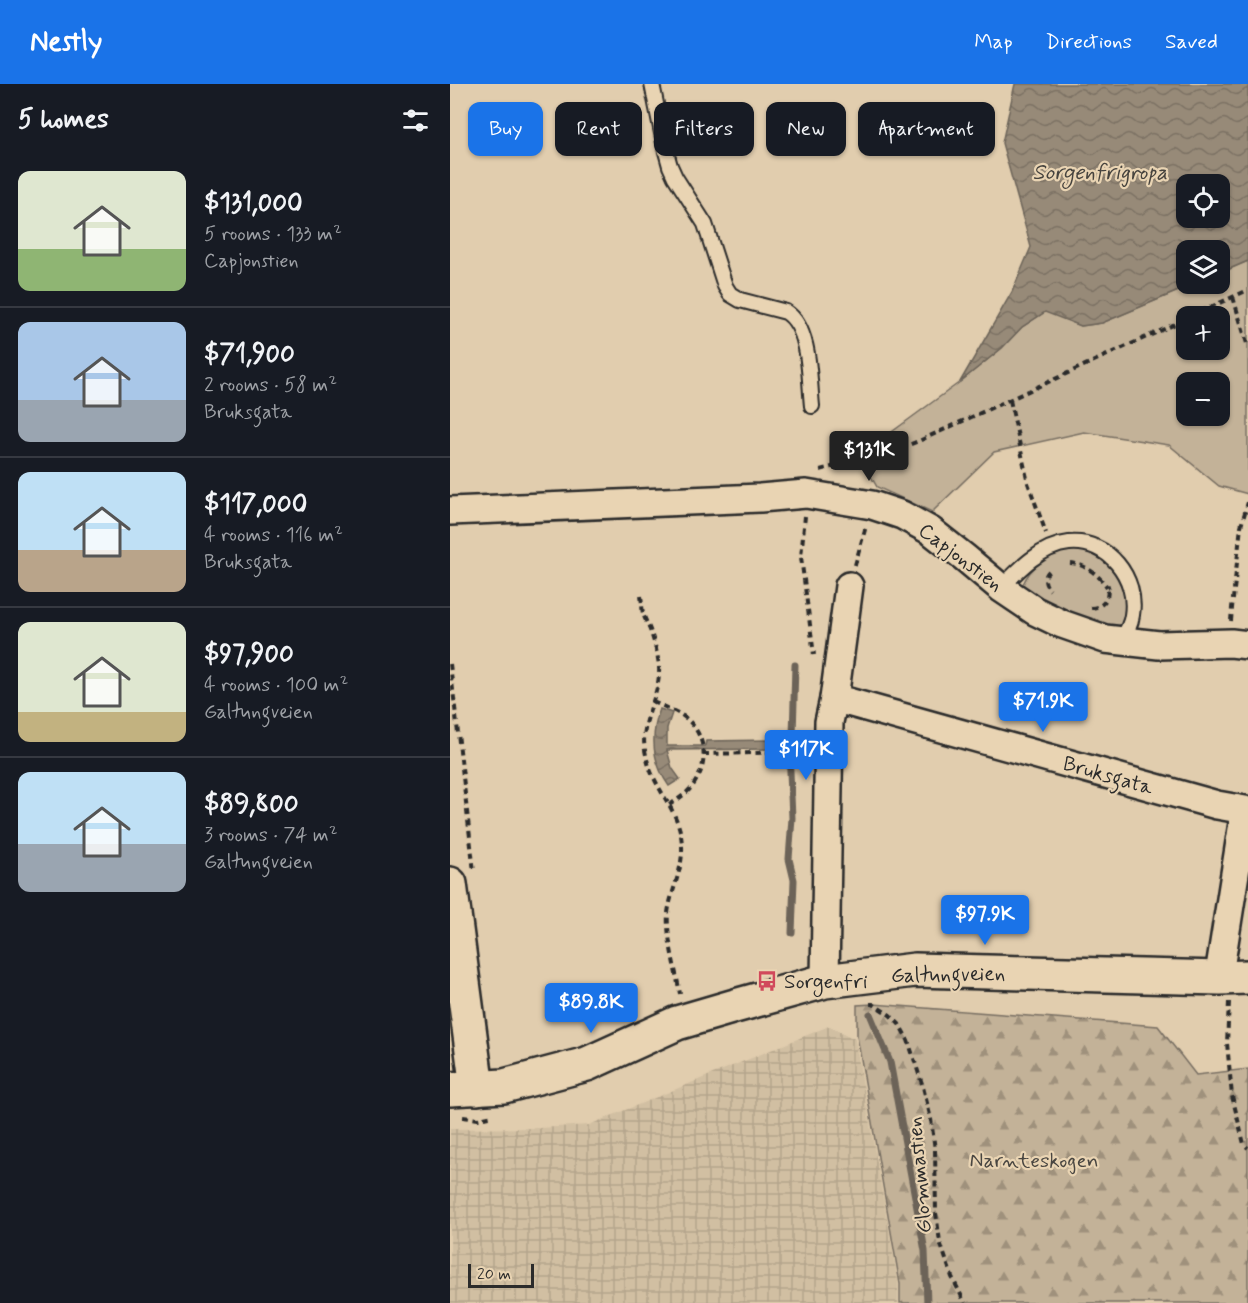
<!DOCTYPE html>
<html lang="en">
<head>
<meta charset="utf-8">
<style>
	:root { --surface:#171b24; --page:#242831; --text:#f1f3f6; --muted:#9ea1a6; --line:#363941; --accent:#1a73e8 }
	body { margin:0; font-family:Mynerve,sans-serif; background:var(--page); color:var(--text); height:100vh; display:flex; flex-direction:column; font-size:22px; white-space:nowrap }
	* { box-sizing:border-box; margin:0 }
	p { font-size:20px; color:var(--muted) }
	.icon { flex:none; width:33px; height:33px; fill:none; stroke:currentColor; stroke-width:2; stroke-linecap:round; stroke-linejoin:round }
	.map { position:relative; flex:1; overflow:hidden }
	.side { display:flex; flex-direction:column; background:var(--surface); width:450px }
	.side>* { flex:none }
	.banner { position:absolute; left:18px; top:18px; width:570px; height:54px; display:flex; gap:12px }
	.buttons { position:absolute; left:726px; top:90px; display:grid; gap:12px }
	.buttons a { display:grid; place-items:center; width:54px; height:54px; border-radius:12px; background:var(--surface); box-shadow:0 2px 4px #0004; font-size:30px }
	.scale { position:absolute; left:18px; bottom:15px; width:66px; box-sizing:border-box; padding-left:6px; border:3px solid #2b2b2b; border-top:0; font-size:16px; line-height:21px; white-space:nowrap; color:#2b2b2b; -webkit-text-stroke:4px #e9d4b3; paint-order:stroke }
	.price { position:absolute; translate:-50% -51px; padding:0 14px; border-radius:6px; background:var(--accent); color:#fff; font-size:20px; line-height:39px; filter:drop-shadow(0 2px 3px #0008) }
	.price::after { content:''; position:absolute; left:50%; top:36px; width:18px; height:14px; margin-left:-9px; background:inherit; clip-path:polygon(0 0,100% 0,50% 100%) }
	.price.active { background:#222; color:#fff }
	ul { padding:0; list-style:none }
	li { display:flex; align-items:center; gap:18px; height:150px; padding:0 18px }
	li+li { border-top:2px solid var(--line) }
	li span { display:grid; place-items:center; flex:none; width:168px; height:120px; border-radius:12px; color:#555 }
	li>.icon { margin-inline-start:auto }
	span .icon { width:72px; height:72px; fill:#fffc; stroke-width:1 }
	li b { font-size:26px }
	h2 { display:flex; justify-content:space-between; align-items:center; height:72px; padding:0 18px; font-size:26px }
	.tag { padding:0 21px; border-radius:12px; background:var(--surface); box-shadow:0 2px 4px #0004; font-size:21px; line-height:54px }
	.tag.active { background:var(--accent); color:#fff }
	header { display:flex; align-items:center; gap:36px; box-sizing:border-box; height:84px; padding:0 30px; background:var(--accent); color:#fff }
	header strong { font-size:28px }
	nav { display:flex; gap:33px; margin-inline-start:auto; font-size:21px }
	main { display:flex; flex:1; min-height:0 }
	.map>svg:first-child { display:block }
	.industrial { fill:url(#industrial-grid) }
	.forest { fill:url(#forest-firs); stroke:#776e62; stroke-width:1.5 }
	.park { fill:#c3b298; stroke:#776e62; stroke-width:1.5; fill-rule:evenodd }
	.water { fill:url(#water-waves); stroke:#6c6459; stroke-width:1.5; fill-rule:evenodd }
	.lines { fill:none; stroke-linecap:round; stroke-linejoin:round }
	.stream { stroke:#6c6459; stroke-width:7 }
	.service-casing { stroke:#2b2b2b; stroke-width:18 }
	.minor-casing { stroke:#2b2b2b; stroke-width:32 }
	.tertiary-casing { stroke:#2b2b2b; stroke-width:38 }
	.secondary-casing { stroke:#2b2b2b; stroke-width:38 }
	.path { stroke:#2b2b2b; stroke-width:4; stroke-dasharray:6 4.5; stroke-linecap:butt }
	.service { stroke:#e9d4b3; stroke-width:14 }
	.minor { stroke:#e9d4b3; stroke-width:27 }
	.tertiary { stroke:#e9d4b3; stroke-width:33 }
	.secondary { stroke:#e9d4b3; stroke-width:33 }
	.labels { text-anchor:middle; stroke-width:4.5; stroke-linejoin:round; paint-order:stroke }
	.street-label { font-size:21px; fill:#2b2b2b; stroke:#e9d4b3 }
	.poi-label { font-size:21px; fill:#2b2b2b; stroke:#e9d4b3; text-anchor:start }
	.park-label { font-size:21px; fill:#494641; stroke:#e9d4b3 }
	.water-label { font-size:22px; font-style:italic; fill:#46433e; stroke:#e9d4b3 }
</style>
</head>
<body>
<header>
<strong>Nestly</strong>
<nav><a>Map</a><a>Directions</a><a>Saved</a></nav>
</header>
<main>
<section class="side">
<h2>5 homes<svg class="icon" aria-label="filters" viewBox="0 0 24 24"><path d="M4 7h16M4 17h16"/><circle cx="9" cy="7" r="2"/><circle cx="15" cy="17" r="2"/></svg></h2>
<ul>
<li><span style="background:linear-gradient(#dfe7d0 65%,#8fb573 0)"><svg class="icon" aria-label="home" viewBox="0 0 24 24"><path d="M3 11l9-7 9 7M6 9v11h12V9"/></svg></span><div><b>$131,000</b><p>5 rooms · 133 m²</p><p>Capjonstien</p></div></li>
<li><span style="background:linear-gradient(#a9c7e8 65%,#9aa5b1 0)"><svg class="icon" aria-label="home" viewBox="0 0 24 24"><path d="M3 11l9-7 9 7M6 9v11h12V9"/></svg></span><div><b>$71,900</b><p>2 rooms · 58 m²</p><p>Bruksgata</p></div></li>
<li><span style="background:linear-gradient(#bfe0f5 65%,#b9a48a 0)"><svg class="icon" aria-label="home" viewBox="0 0 24 24"><path d="M3 11l9-7 9 7M6 9v11h12V9"/></svg></span><div><b>$117,000</b><p>4 rooms · 116 m²</p><p>Bruksgata</p></div></li>
<li><span style="background:linear-gradient(#dfe7d0 75%,#c2b280 0)"><svg class="icon" aria-label="home" viewBox="0 0 24 24"><path d="M3 11l9-7 9 7M6 9v11h12V9"/></svg></span><div><b>$97,900</b><p>4 rooms · 100 m²</p><p>Galtungveien</p></div></li>
<li><span style="background:linear-gradient(#bfe0f5 60%,#9aa5b1 0)"><svg class="icon" aria-label="home" viewBox="0 0 24 24"><path d="M3 11l9-7 9 7M6 9v11h12V9"/></svg></span><div><b>$89,800</b><p>3 rooms · 74 m²</p><p>Galtungveien</p></div></li>
</ul>
</section>
<div class="map">
<svg width="798" height="1219" viewBox="0 0 798 1219">
	<defs>
		<pattern id="industrial-grid" width="8" height="8" patternUnits="userSpaceOnUse" patternTransform="scale(1.5)"><rect width="8" height="8" fill="#d1bfa2"/><path d="M0 4h8M4 0v8" fill="none" stroke="#b4a48c"/></pattern>
		<pattern id="forest-firs" width="22" height="20" patternUnits="userSpaceOnUse" patternTransform="scale(1.5)"><rect width="22" height="20" fill="#c3b298"/><path d="M5 1l3.5 6h-7zM16 11l3.5 6h-7z" fill="#9f917c"/></pattern>
		<pattern id="water-waves" width="16" height="10" patternUnits="userSpaceOnUse" patternTransform="scale(1.5)"><rect width="16" height="10" fill="#978a78"/><path d="M0 5q4-4 8 0t8 0" fill="none" stroke="#7b7163"/></pattern>
	</defs>
	<rect width="100%" height="100%" fill="#e1cdae"/>
	<filter id="ink" filterUnits="userSpaceOnUse"><feTurbulence type="fractalNoise" baseFrequency=".0167" numOctaves="2"/><feDisplacementMap in="SourceGraphic" scale="12" xChannelSelector="R" yChannelSelector="G"/><feConvolveMatrix kernelMatrix="1 2 1 2 8 2 1 2 1" color-interpolation-filters="sRGB"/></filter>
	<g filter="url(#ink)">
		<path class="industrial" d="M379,942L405,955L448,1197V1219H0V1045L89,1044L139,1041Z"/>
		<path class="forest" d="M423,920L708,942L746,991L798,985V1219H450V1200L407,952V921Z"/>
		<g class="park">
			<path d="M798,177V410L769,402L719,361L634,348L544,368L482,428L427,403L409,372L510,298L552,264L572,243L596,227L631,242L652,239L745,200H770V189ZM736,232H770V266H736ZM736,298H770V332H736Z"/>
			<path d="M619,466C623,466 629,465 633,466C666,471 685,510 673,540L667,543H658C637,535 581,520 573,500C582,480 599,471 619,466Z"/>
		</g>
		<g class="water">
			<path d="M565,0H798V177L770,189V166H736V200H745L652,239L631,242L595,228L572,243L552,264L510,298L562,208L581,163L552,59ZM736,100H770V134H736Z"/>
			<path d="M210,625L222,629L217,644V662H255L256,657L324,656V665L217,666L222,684L230,695L219,702C202,678 200,652 210,625Z"/>
		</g>
		<g class="lines">
			<g class="stream">
				<path d="M342,849L344,796L339,775L342,734L339,664L343,652L345,581"/>
				<path d="M420,930L440,978L475,1167L477,1219"/>
			</g>
			<g class="service-casing">
				<g id="service">
					<path d="M202,0L215,64L220,82L225,93L255,140L275,202L280,210L290,216L336,228C361,244 359,295 362,322"/>
					<path d="M551,504C569,485 591,462 619,459C658,455 688,494 682,531C681,541 676,549 671,557"/>
				</g>
			</g>
			<g class="minor-casing">
				<g id="minor">
					<path d="M0,427L310,414L356,410L422,421L452,431L481,447L514,473L551,504L585,527L612,540L655,555L709,561L781,559L798,561"/>
					<path d="M384,615L398,618L767,721L795,726L771,878L770,894"/>
					<path d="M375,897L379,638L384,615L399,502"/>
				</g>
			</g>
			<g class="tertiary-casing">
				<path id="tertiary" d="M0,800L27,1004"/>
			</g>
			<g class="secondary-casing">
				<path id="secondary" d="M0,1005L54,1002L137,980L227,939L285,922L375,897L465,886L770,894L798,893"/>
			</g>
			<g class="path">
				<path d="M783,213L798,263"/>
				<path d="M741,232L798,206"/>
				<path d="M560,316L578,399L596,449"/>
				<path d="M370,386L437,369L469,357L736,235"/>
				<path d="M355,432L351,473L364,571"/>
				<path d="M620,479C635,480 649,491 657,503"/>
				<path d="M405,481L416,442"/>
				<path d="M599,487C593,493 594,500 600,506"/>
				<path d="M191,512C192,518 192,524 193,530C195,535 198,541 200,546C205,560 210,577 209,591C207,617 190,639 195,666C197,677 200,687 205,696C217,720 231,734 232,762C233,787 221,806 218,829C216,851 226,887 230,910"/>
				<path d="M641,524C653,523 660,515 657,503L660,502"/>
				<path d="M781,537L782,524L791,442L798,418"/>
				<path d="M0,580L24,788"/>
				<path d="M203,618C212,622 224,626 233,632C253,646 260,674 247,695C241,707 230,714 219,721"/>
				<path d="M253,670L354,668"/>
				<path d="M779,918L777,959L782,1012L794,1060L798,1064"/>
				<path d="M420,920H423L440,931L449,940L458,956L473,1003L481,1035L485,1066L486,1129L490,1158L502,1193L515,1219"/>
				<path d="M13,1033L28,1035L44,1032"/>
			</g>
			<use href="#service" class="service"/>
			<use href="#minor" class="minor"/>
			<use href="#tertiary" class="tertiary"/>
			<use href="#secondary" class="secondary"/>
		</g>
	</g>
	<defs>
		<g id="bus-bare" transform="scale(1.62)"><path d="M-5-6H5V4H4V6H2V4H-2V6H-4V4H-5ZM-3.5-4V0h7V-4ZM-3.5 1.2v1.5H-2V1.2ZM2 1.2v1.5H3.5V1.2Z" fill="#d1495b" stroke="#e9d4b3" stroke-width="2.5" paint-order="stroke"/></g>
	</defs>
	<g fill-rule="evenodd">
		<use href="#bus-bare" x="317" y="897"/>
	</g>
	<g class="labels">
		<g class="street-label">
			<text transform="translate(511 473) rotate(37)" y="7">Capjonstien</text>
			<text transform="translate(658 691) rotate(16)" y="7">Bruksgata</text>
			<text transform="translate(498 890) rotate(-1)" y="7">Galtungveien</text>
			<text transform="translate(469 1091) rotate(-95)" y="7">Glommastien</text>
		</g>
		<g class="poi-label">
			<text x="334" y="904">Sorgenfri</text>
		</g>
		<g class="park-label">
			<text x="584" y="1083">Narnteskogen</text>
		</g>
		<g class="water-label">
			<text x="650" y="95">Sorgenfrigropa</text>
		</g>
	</g>
</svg>
<div class="buttons">
<a><svg class="icon" aria-label="locate" viewBox="0 0 24 24"><circle cx="12" cy="12" r="6"/><path d="M12 2v4M12 18v4M2 12h4M18 12h4"/></svg></a>
<a><svg class="icon" aria-label="layers" viewBox="0 0 24 24"><path d="M12 4l9 5-9 5-9-5zM3 14l9 5 9-5"/></svg></a>
<a>+</a>
<a>−</a>
</div>
<div class="scale">20 m</div>
<b class="price active" style="left:419px;top:398px">$131K</b>
<b class="price" style="left:593px;top:649px">$71.9K</b>
<b class="price" style="left:356px;top:697px">$117K</b>
<b class="price" style="left:535px;top:862px">$97.9K</b>
<b class="price" style="left:141px;top:950px">$89.8K</b>
<div class="banner">
<a class="tag active">Buy</a>
<a class="tag">Rent</a>
<a class="tag">Filters</a>
<a class="tag">New</a>
<a class="tag">Apartment</a>
</div>
</div>
</main>
</body>
</html>
